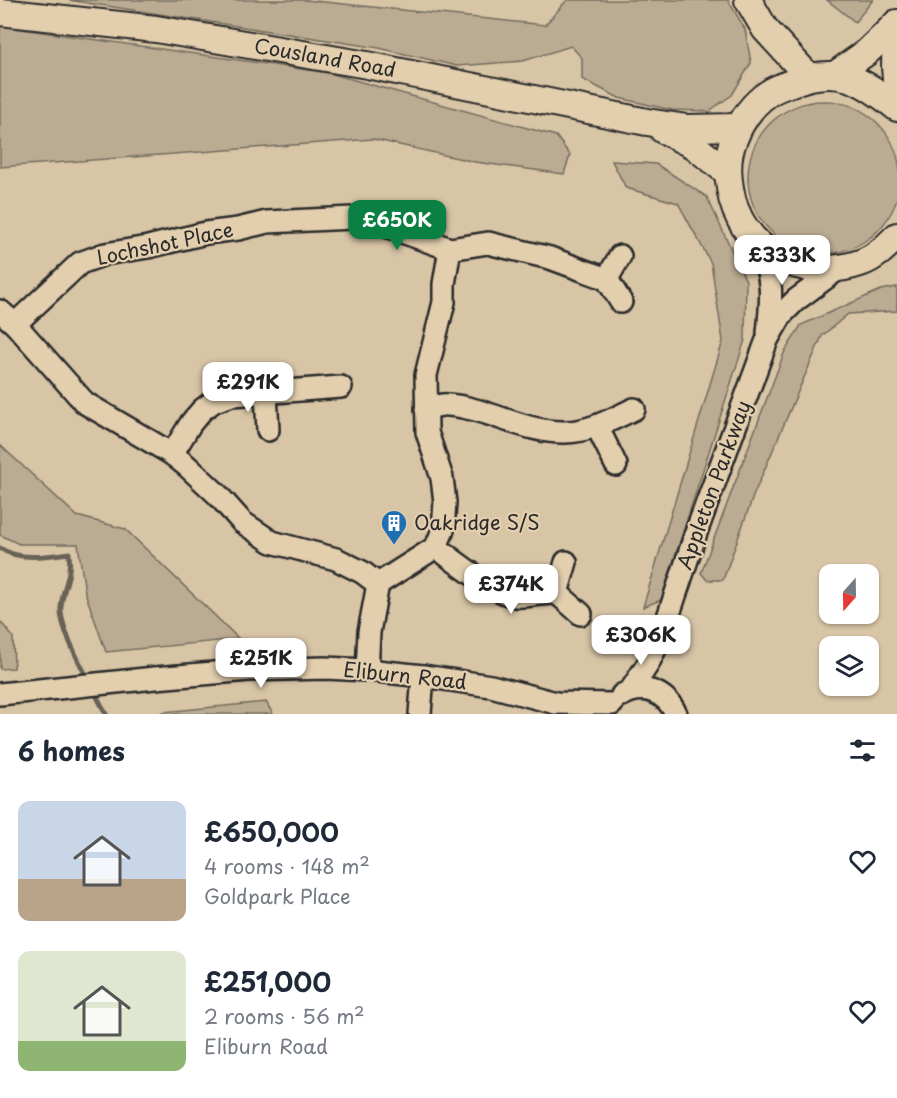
<!DOCTYPE html>
<html lang="en">
<head>
<meta charset="utf-8">
<style>
	:root { --surface:#fff; --page:#f2f2f3; --text:#1f2937; --muted:#747a83; --accent:#0b8043 }
	body { margin:0; font-family:"Playpen Sans",sans-serif; background:var(--page); color:var(--text); height:100vh; display:flex; flex-direction:column; font-size:22px; white-space:nowrap }
	* { box-sizing:border-box; margin:0 }
	p { font-size:20px; color:var(--muted) }
	.icon { flex:none; width:33px; height:33px; fill:none; stroke:currentColor; stroke-width:2; stroke-linecap:round; stroke-linejoin:round }
	.map { position:relative; height:714px; overflow:hidden }
	.side { display:flex; flex-direction:column; background:var(--surface); flex:1 }
	.side>* { flex:none }
	.needle { width:39px; rotate:200deg }
	.fabs { position:absolute; left:819px; top:564px; display:grid; gap:12px }
	.fabs a { display:grid; place-items:center; width:60px; height:60px; border-radius:12px; background:var(--surface); box-shadow:0 2px 4px #0004; font-size:30px }
	.price { position:absolute; translate:-50% -51px; padding:0 14px; border-radius:12px; background:#fff; color:#222; font-size:20px; line-height:39px; filter:drop-shadow(0 2px 3px #0008) }
	.price::after { content:''; position:absolute; left:50%; top:36px; width:18px; height:14px; margin-left:-9px; background:inherit; clip-path:polygon(0 0,100% 0,50% 100%) }
	.price.active { background:var(--accent); color:#fff }
	ul { padding:0; list-style:none }
	li { display:flex; align-items:center; gap:18px; height:150px; padding:0 18px }
	li span { display:grid; place-items:center; flex:none; width:168px; height:120px; border-radius:12px; color:#555 }
	li>.icon { margin-inline-start:auto }
	span .icon { width:72px; height:72px; fill:#fffc; stroke-width:1 }
	li b { font-size:26px }
	h2 { display:flex; justify-content:space-between; align-items:center; height:72px; padding:0 18px; font-size:26px }
	.map>svg:first-child { display:block }
	.green { fill:#bbab92; stroke:#736b5e; stroke-width:1.5 }
	.lines { fill:none; stroke-linecap:round; stroke-linejoin:round }
	.stream { stroke:#686257; stroke-width:5 }
	.minor-casing { stroke:#2b2b2b; stroke-width:26 }
	.major-casing { stroke:#2b2b2b; stroke-width:30 }
	.minor { stroke:#e3cfae; stroke-width:21 }
	.major { stroke:#e3cfae; stroke-width:26 }
	.labels { text-anchor:middle; stroke-width:4.5; stroke-linejoin:round; paint-order:stroke }
	.street-label { font-size:20px; fill:#2b2b2b; stroke:#e3cfae }
	.poi-label { font-size:20px; fill:#2b2b2b; stroke:#e3cfae; text-anchor:start }
</style>
</head>
<body>
<div class="map">
<svg width="897" height="714" viewBox="0 0 897 714">
	<rect width="100%" height="100%" fill="#d8c5a6"/>
	<filter id="ink" filterUnits="userSpaceOnUse"><feTurbulence type="fractalNoise" baseFrequency=".0167" numOctaves="2"/><feDisplacementMap in="SourceGraphic" scale="12" xChannelSelector="R" yChannelSelector="G"/><feConvolveMatrix kernelMatrix="1 2 1 2 8 2 1 2 1" color-interpolation-filters="sRGB"/></filter>
	<g filter="url(#ink)">
		<g class="green">
			<path d="M68,0H305L545,25L567,0H728L745,29L751,63L732,95L709,111L672,110L619,98L582,79V58L571,46L523,61L457,66L379,48Z"/>
			<path d="M827,0H873L855,22Z"/>
			<path d="M0,26L329,73L556,136L570,155L564,174L475,162L373,139L0,167Z"/>
			<circle cx="824" cy="177" r="76"/>
			<path d="M612,161L656,164L707,197L746,281L745,340L661,600L643,607L723,341L711,263L678,203L626,188Z"/>
			<path d="M897,287V311L848,314L822,336L754,494L723,580H707L701,573L784,353L801,325L881,290Z"/>
			<path d="M0,445L77,516L125,529L239,639L106,652L85,592L78,544H19L0,535Z"/>
			<path d="M0,621L13,637L14,668L0,669Z"/>
			<path d="M266,702L273,714H164L162,712Z"/>
		</g>
		<g class="lines">
			<g class="stream">
				<path d="M0,548C17,561 49,556 69,553C72,578 63,585 61,607C59,625 80,664 89,681"/>
				<path d="M93,689L106,714"/>
			</g>
			<g class="minor-casing">
				<g id="minor">
					<path d="M760,245C773,281 772,295 768,333"/>
					<path d="M607,279L621,302"/>
					<path d="M0,311L15,324L85,403L172,454L187,466L217,494L242,522L272,542L336,559L362,572L378,584"/>
					<path d="M15,324L80,263L105,254L148,247L206,233L238,229L267,222L353,218L383,225L450,249"/>
					<path d="M266,394L268,430"/>
					<path d="M426,409C433,407 441,404 448,405C488,408 525,433 565,432C589,432 613,419 634,409"/>
					<path d="M597,426L616,465"/>
					<path d="M172,454L191,423L202,410L214,401L232,395L341,387"/>
					<path d="M436,547C453,560 494,593 515,596C525,598 544,592 557,593L566,562"/>
					<path d="M557,593L581,614"/>
					<path d="M367,670L369,632L378,584L436,547L443,530L445,502L442,478L427,432L426,375L444,302V284L450,249L488,243L550,258L607,279L620,256"/>
					<path d="M631,690L648,664L663,632L697,530L767,340L782,314L796,300L838,269"/>
					<path d="M0,694L155,678L249,670L325,668L367,670L423,676L491,686L556,703L612,704"/>
					<path d="M622,695C644,683 666,692 676,714"/>
					<path d="M420,714L423,676"/>
				</g>
			</g>
			<g class="major-casing">
				<g id="major">
					<path d="M748,0L765,29L809,77"/>
					<path d="M0,12L156,29L367,65L647,122L687,128L738,127"/>
					<path d="M896,24L895,67L897,89"/>
					<path d="M836,74L867,52L897,23"/>
					<path d="M897,108C863,80 838,65 794,82C786,85 776,88 769,93C752,104 741,121 734,139C727,155 727,171 730,188C739,251 802,283 860,263C875,258 886,247 897,236"/>
					<path d="M663,130L694,146L727,172"/>
				</g>
			</g>
			<use href="#minor" class="minor"/>
			<use href="#major" class="major"/>
		</g>
	</g>
	<defs>
		<g id="building-pin" transform="scale(1.35)"><path d="M0 17L-7.5 6A9.5 9.5 0 1 1 7.5 6Z" fill="#1f6fb2" stroke="#e3cfae"/><path d="M-4-6H4V6H1V3H-1V6H-4ZM-2.5-4.3h1.7v1.8h-1.7ZM.8-4.3h1.7v1.8H.8ZM-2.5-1h1.7V.8h-1.7ZM.8-1h1.7V.8H.8Z" fill="#fff"/></g>
	</defs>
	<g fill-rule="evenodd">
		<use href="#building-pin" x="394" y="523"/>
	</g>
	<g class="labels">
		<g class="street-label">
			<text transform="translate(325 58) rotate(10)" y="7">Cousland Road</text>
			<text transform="translate(165 244) rotate(-12)" y="7">Lochshot Place</text>
			<text transform="translate(714 485) rotate(-70)" y="7">Appleton Parkway</text>
			<text transform="translate(405 676) rotate(6)" y="7">Eliburn Road</text>
		</g>
		<g class="poi-label">
			<text x="414" y="530">Oakridge S/S</text>
		</g>
	</g>
</svg>
<div class="fabs">
<a><svg class="needle" viewBox="-14 -14 28 28"><path d="M0-13l5 13h-10z" fill="#e53935"/><path d="M0 13l5-13h-10z" fill="#747a83"/></svg></a>
<a><svg class="icon" aria-label="layers" viewBox="0 0 24 24"><path d="M12 4l9 5-9 5-9-5zM3 14l9 5 9-5"/></svg></a>
</div>
<b class="price active" style="left:397px;top:251px">£650K</b>
<b class="price" style="left:782px;top:286px">£333K</b>
<b class="price" style="left:248px;top:413px">£291K</b>
<b class="price" style="left:511px;top:615px">£374K</b>
<b class="price" style="left:641px;top:666px">£306K</b>
<b class="price" style="left:261px;top:689px">£251K</b>
</div>
<section class="side">
<h2>6 homes<svg class="icon" aria-label="filters" viewBox="0 0 24 24"><path d="M4 7h16M4 17h16"/><circle cx="9" cy="7" r="2"/><circle cx="15" cy="17" r="2"/></svg></h2>
<ul>
<li><span style="background:linear-gradient(#c9d6e8 65%,#b9a48a 0)"><svg class="icon" aria-label="home" viewBox="0 0 24 24"><path d="M3 11l9-7 9 7M6 9v11h12V9"/></svg></span><div><b>£650,000</b><p>4 rooms · 148 m²</p><p>Goldpark Place</p></div><svg class="icon" aria-label="heart" viewBox="0 0 24 24"><path d="M12 20l-8-8c-3-5 5-10 8-4 3-6 11-1 8 4z"/></svg></li>
<li><span style="background:linear-gradient(#dfe7d0 75%,#8fb573 0)"><svg class="icon" aria-label="home" viewBox="0 0 24 24"><path d="M3 11l9-7 9 7M6 9v11h12V9"/></svg></span><div><b>£251,000</b><p>2 rooms · 56 m²</p><p>Eliburn Road</p></div><svg class="icon" aria-label="heart" viewBox="0 0 24 24"><path d="M12 20l-8-8c-3-5 5-10 8-4 3-6 11-1 8 4z"/></svg></li>
</ul>
</section>
</body>
</html>
